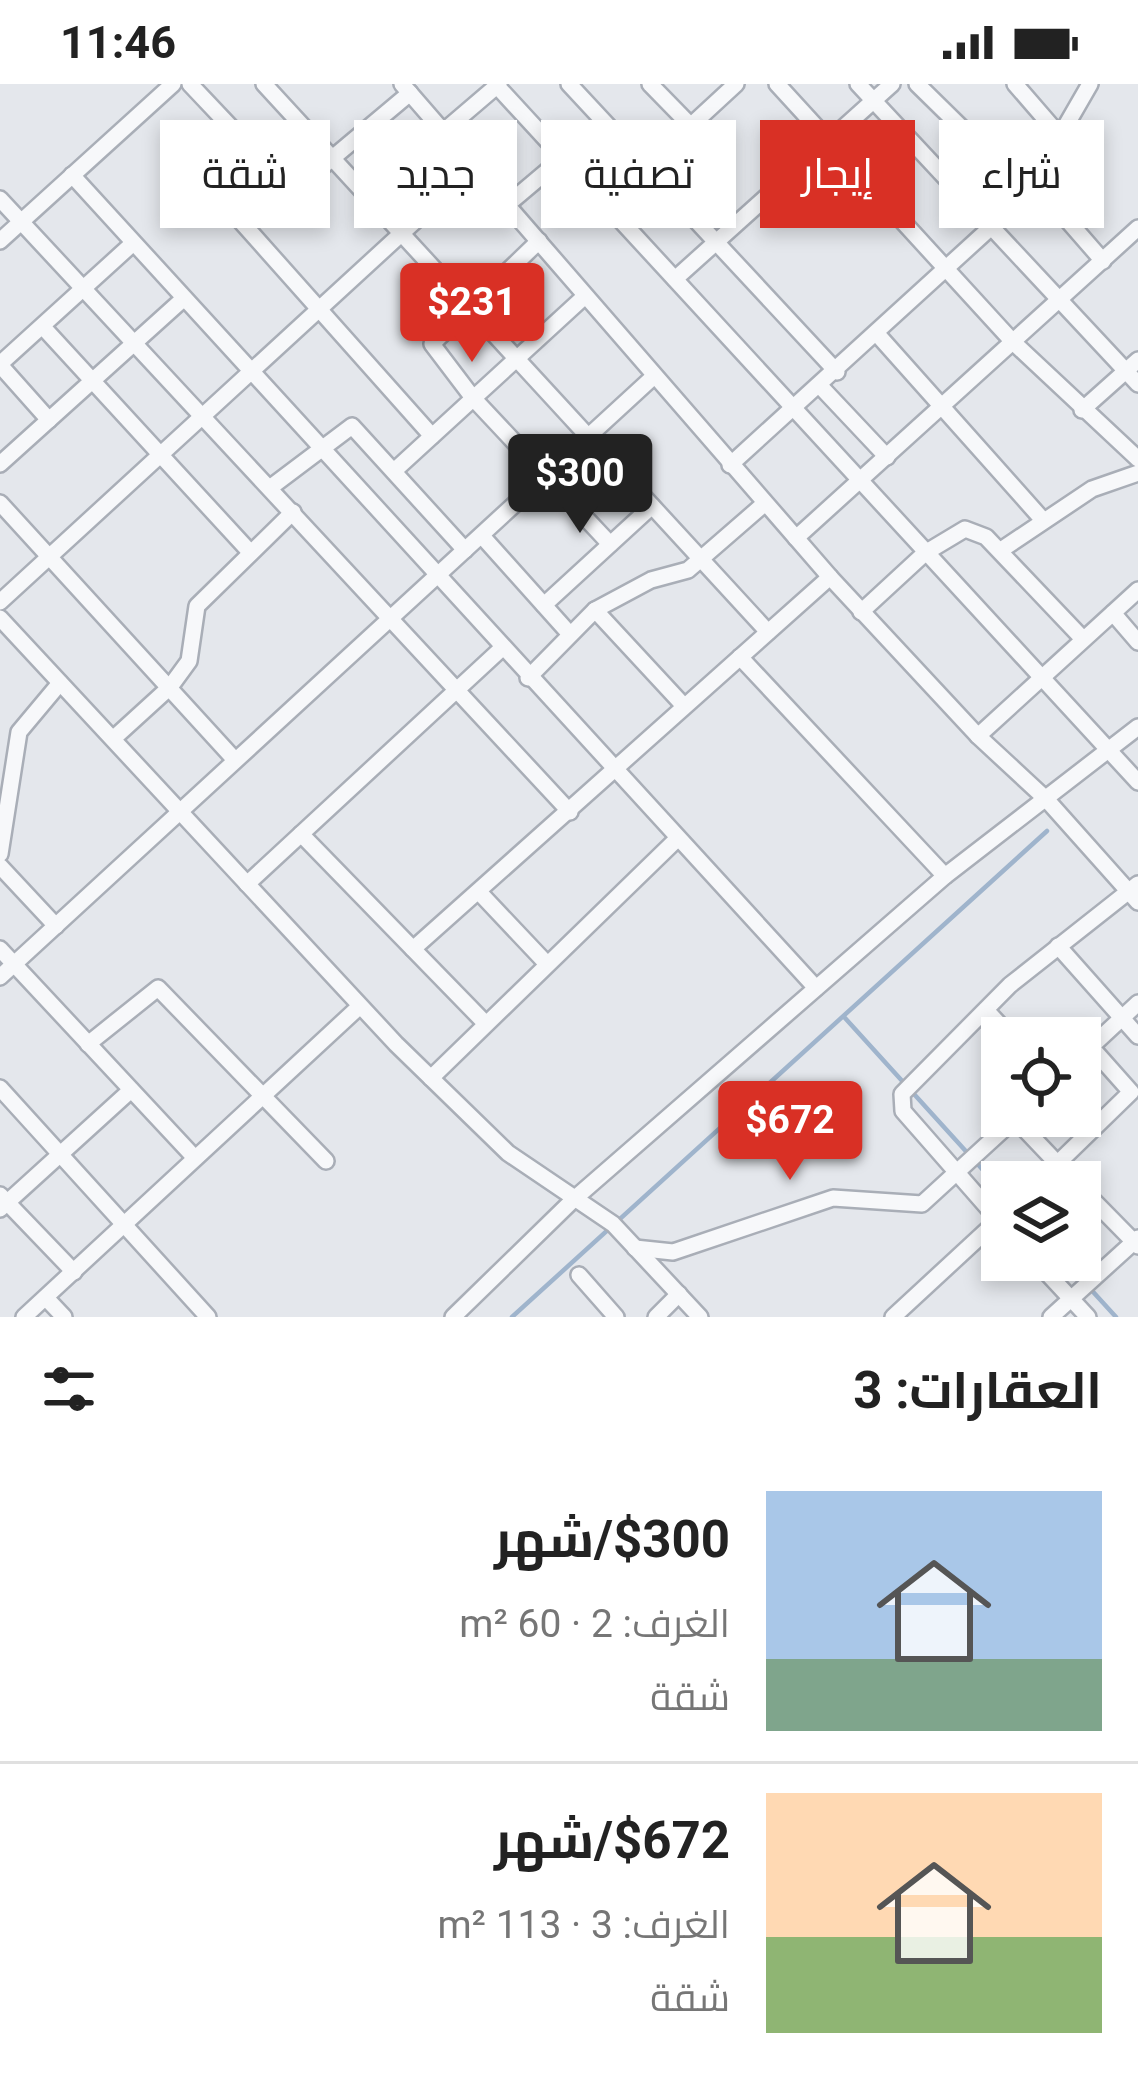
<!DOCTYPE html>
<html lang="ar">
<head>
<meta charset="utf-8">
<style>
	:root { --surface:#fff; --page:#f6f6f6; --text:#222; --muted:#767676; --line:#e0e0e0; --accent:#d93025 }
	body { margin:0; font-family:Roboto,Cairo,sans-serif; background:var(--page); color:var(--text); direction:rtl; height:100vh; display:flex; flex-direction:column; font-size:45px; white-space:nowrap }
	* { box-sizing:border-box; margin:0 }
	p { font-size:39px; color:var(--muted) }
	.icon { flex:none; width:66px; height:66px; fill:none; stroke:currentColor; stroke-width:2; stroke-linecap:round; stroke-linejoin:round }
	.map { position:relative; height:1233px; overflow:hidden; direction:ltr }
	.drawer { display:flex; flex-direction:column; background:var(--surface); flex:1 }
	.drawer>* { flex:none }
	.guide { position:absolute; left:36px; top:36px; width:1068px; height:108px; direction:rtl; display:flex; gap:24px }
	.tools { position:absolute; left:981px; top:933px; display:grid; gap:24px }
	.tools a { display:grid; place-items:center; width:120px; height:120px; border-radius:0px; background:var(--surface); box-shadow:0 6px 18px #0003; font-size:60px }
	.price { position:absolute; translate:-50% -102px; padding:0 27px; border-radius:12px; background:var(--accent); color:#fff; font-size:39px; line-height:78px; filter:drop-shadow(0 3px 6px #0008) }
	.price::after { content:''; position:absolute; left:50%; top:72px; width:36px; height:27px; margin-left:-18px; background:inherit; clip-path:polygon(0 0,100% 0,50% 100%) }
	.price.active { background:#222; color:#fff }
	ul { padding:0; list-style:none }
	li { display:flex; align-items:center; gap:36px; height:300px; padding:0 36px }
	li+li { border-top:3px solid var(--line) }
	li span { display:grid; place-items:center; flex:none; width:336px; height:240px; border-radius:0px; color:#555 }
	li>.icon { margin-inline-start:auto }
	span .icon { width:144px; height:144px; fill:#fffc; stroke-width:1 }
	li b { font-size:51px }
	h2 { display:flex; justify-content:space-between; align-items:center; height:144px; padding:0 36px; font-size:51px }
	.pill { padding:0 42px; border-radius:0px; background:var(--surface); box-shadow:0 6px 18px #0003; font-size:42px; line-height:108px }
	.pill.active { background:var(--accent); color:#fff }
	.status { display:flex; justify-content:space-between; align-items:center; height:84px; padding:0 60px; background:var(--surface); direction:ltr }
	.status svg { height:33px; fill:currentColor }
	.map>svg:first-child { display:block }
	.lines { fill:none; stroke-linecap:round; stroke-linejoin:round }
	.stream { stroke:#9fb4cc; stroke-width:4.5 }
	.minor-casing { stroke:#a9aeb7; stroke-width:20 }
	.minor { stroke:#f7f8fa; stroke-width:15 }
</style>
</head>
<body>
<div class="status"><b>11:46</b><svg viewBox="0 0 49 12"><path d="M0 12V9h3v3zM5 12V6h3v6zM10 12V3h3v9zM15 12V0h3v12zM26 1h20v11H26zM47 4h2v5h-2z"/></svg></div>
<div class="map">
<svg width="1138" height="1233" viewBox="0 0 1138 1233">
	<rect width="100%" height="100%" fill="#e4e7ec"/>
	<g class="lines">
		<g class="stream">
			<path d="M845,934L1002,1107"/>
			<path d="M1064,1176L1116,1233"/>
			<path d="M512,1233L1047,747"/>
		</g>
		<g class="minor-casing">
			<g id="minor">
				<path d="M190,0L292,108L410,9"/>
				<path d="M264,0L768,548"/>
				<path d="M402,0L830,493L978,652L1047,716L1138,818"/>
				<path d="M569,0L837,288"/>
				<path d="M650,0L690,41"/>
				<path d="M777,0L1013,258L1138,375"/>
				<path d="M858,0L1138,300"/>
				<path d="M917,0L972,54L1022,84L1103,177"/>
				<path d="M1015,0L1060,52"/>
				<path d="M497,2L1138,698"/>
				<path d="M444,47L499,0"/>
				<path d="M256,72L220,107L221,115L432,352"/>
				<path d="M646,83L736,0"/>
				<path d="M1022,84L1060,52L1090,0"/>
				<path d="M940,87L972,54"/>
				<path d="M72,91L816,904"/>
				<path d="M0,115L570,728"/>
				<path d="M508,120L604,39"/>
				<path d="M0,157L173,0"/>
				<path d="M539,157L432,260L473,314L610,460"/>
				<path d="M675,195L892,0"/>
				<path d="M43,243L249,467"/>
				<path d="M878,251L1042,435"/>
				<path d="M0,280L131,161"/>
				<path d="M0,281L49,336"/>
				<path d="M821,303L887,373"/>
				<path d="M1082,326L1138,276"/>
				<path d="M0,380L182,216"/>
				<path d="M730,381L989,145"/>
				<path d="M394,387L585,212"/>
				<path d="M271,403L352,342L465,466"/>
				<path d="M0,419L235,676"/>
				<path d="M482,452L568,548"/>
				<path d="M796,454L1138,144"/>
				<path d="M1001,466L1092,405L1138,389"/>
				<path d="M0,518L475,82"/>
				<path d="M544,521L652,422"/>
				<path d="M595,526L684,622"/>
				<path d="M861,528L925,469L965,445L986,453L1083,555"/>
				<path d="M1113,529L1138,558"/>
				<path d="M0,534L396,960L508,1069L613,1140L700,1233"/>
				<path d="M740,573L945,792"/>
				<path d="M528,594L595,526L651,496L688,486L764,420"/>
				<path d="M978,652L1138,506"/>
				<path d="M114,654L170,603L189,577L197,522L293,428"/>
				<path d="M301,750L485,939"/>
				<path d="M0,770L19,648L60,599"/>
				<path d="M0,782L56,842"/>
				<path d="M247,800L501,565"/>
				<path d="M479,808L547,880"/>
				<path d="M1058,862L1138,952"/>
				<path d="M0,865L195,1074"/>
				<path d="M413,865L830,493"/>
				<path d="M0,893L652,294"/>
				<path d="M986,926L1012,954"/>
				<path d="M88,960L158,904L326,1077"/>
				<path d="M1080,973L1138,919"/>
				<path d="M431,994L677,755"/>
				<path d="M0,1004L208,1233"/>
				<path d="M1015,1035L1075,1098"/>
				<path d="M1057,1080L1131,1008L1091,963"/>
				<path d="M1080,1103L1138,1162"/>
				<path d="M0,1111L74,1188"/>
				<path d="M0,1125L131,1006"/>
				<path d="M1002,1140L903,1027L902,1010L1010,901L1138,800"/>
				<path d="M635,1164L673,1168L833,1114L922,1120L1018,1032"/>
				<path d="M1035,1176L1088,1233"/>
				<path d="M579,1191L616,1233"/>
				<path d="M46,1214L64,1233"/>
				<path d="M24,1233L360,922"/>
				<path d="M453,1233L573,1116L945,792L1138,643"/>
				<path d="M656,1233L679,1210"/>
				<path d="M893,1233L998,1136"/>
				<path d="M1051,1233L1138,1154"/>
			</g>
		</g>
		<use href="#minor" class="minor"/>
	</g>
</svg>
<div class="tools">
<a><svg class="icon" aria-label="locate" viewBox="0 0 24 24"><circle cx="12" cy="12" r="6"/><path d="M12 2v4M12 18v4M2 12h4M18 12h4"/></svg></a>
<a><svg class="icon" aria-label="layers" viewBox="0 0 24 24"><path d="M12 4l9 5-9 5-9-5zM3 14l9 5 9-5"/></svg></a>
</div>
<b class="price" style="left:472px;top:281px">$231</b>
<b class="price active" style="left:580px;top:452px">$300</b>
<b class="price" style="left:790px;top:1099px">$672</b>
<div class="guide">
<a class="pill">شراء</a>
<a class="pill active">إيجار</a>
<a class="pill">تصفية</a>
<a class="pill">جديد</a>
<a class="pill">شقة</a>
</div>
</div>
<section class="drawer">
<h2>العقارات: 3<svg class="icon" aria-label="filters" viewBox="0 0 24 24"><path d="M4 7h16M4 17h16"/><circle cx="9" cy="7" r="2"/><circle cx="15" cy="17" r="2"/></svg></h2>
<ul>
<li><span style="background:linear-gradient(#a9c7e8 70%,#7fa58c 0)"><svg class="icon" aria-label="home" viewBox="0 0 24 24"><path d="M3 11l9-7 9 7M6 9v11h12V9"/></svg></span><div><b>$300/شهر</b><p>الغرف: 2 · 60 m²</p><p>شقة</p></div></li>
<li><span style="background:linear-gradient(#ffd9b3 60%,#8fb573 0)"><svg class="icon" aria-label="home" viewBox="0 0 24 24"><path d="M3 11l9-7 9 7M6 9v11h12V9"/></svg></span><div><b>$672/شهر</b><p>الغرف: 3 · 113 m²</p><p>شقة</p></div></li>
</ul>
</section>
</body>
</html>
